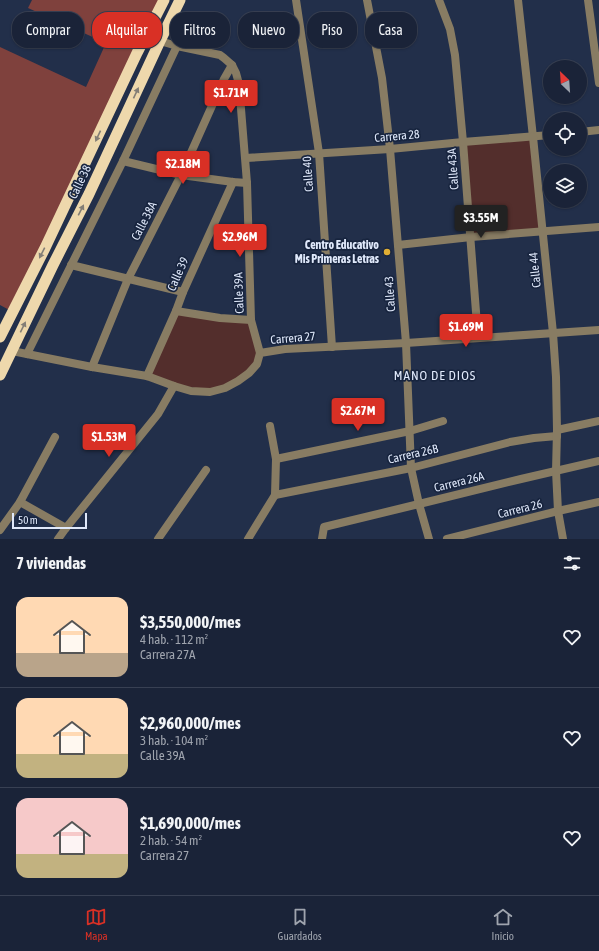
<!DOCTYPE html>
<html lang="es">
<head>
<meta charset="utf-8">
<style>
	:root { --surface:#1a2338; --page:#272f43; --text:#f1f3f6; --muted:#9fa4ae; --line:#384053; --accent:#d93025 }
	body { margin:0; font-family:"Asap Condensed",sans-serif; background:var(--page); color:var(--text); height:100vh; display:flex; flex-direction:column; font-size:15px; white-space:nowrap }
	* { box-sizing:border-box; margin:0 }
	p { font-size:13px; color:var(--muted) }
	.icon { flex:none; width:22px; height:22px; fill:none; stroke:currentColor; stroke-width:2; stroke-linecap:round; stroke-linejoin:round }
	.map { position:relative; height:539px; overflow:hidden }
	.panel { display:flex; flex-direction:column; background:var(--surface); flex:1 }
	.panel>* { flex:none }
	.banner { position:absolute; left:12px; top:12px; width:575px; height:36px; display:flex; gap:8px }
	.needle { width:26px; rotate:335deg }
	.fabs { position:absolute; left:543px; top:60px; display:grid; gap:8px }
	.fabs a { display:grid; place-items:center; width:44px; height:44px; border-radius:50%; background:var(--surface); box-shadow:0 1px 3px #0004,0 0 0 1px var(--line); font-size:20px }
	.scale { position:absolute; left:12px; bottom:10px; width:75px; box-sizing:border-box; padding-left:4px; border:2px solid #e0e9fb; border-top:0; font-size:11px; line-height:14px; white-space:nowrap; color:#e0e9fb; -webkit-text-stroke:3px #18253f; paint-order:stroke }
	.price { position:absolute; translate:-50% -34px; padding:0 9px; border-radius:4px; background:var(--accent); color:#fff; font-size:13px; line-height:26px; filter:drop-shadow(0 1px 2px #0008) }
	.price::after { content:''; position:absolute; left:50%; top:24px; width:12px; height:9px; margin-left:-6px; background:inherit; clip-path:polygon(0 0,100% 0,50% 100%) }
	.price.current { background:#222; color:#fff }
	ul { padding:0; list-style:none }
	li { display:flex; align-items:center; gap:12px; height:100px; padding:0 16px }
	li+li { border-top:1px solid var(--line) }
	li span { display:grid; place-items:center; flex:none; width:112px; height:80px; border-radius:12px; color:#555 }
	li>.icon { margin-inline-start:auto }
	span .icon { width:48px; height:48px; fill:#fffc; stroke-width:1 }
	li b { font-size:17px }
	h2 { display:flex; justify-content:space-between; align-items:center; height:48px; padding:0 16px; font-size:17px }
	.chip { padding:0 14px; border-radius:16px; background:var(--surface); box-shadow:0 1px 3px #0004,0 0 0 1px var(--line); font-size:14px; line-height:36px }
	.chip.current { background:var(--accent); color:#fff }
	.dock { display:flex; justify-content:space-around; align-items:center; height:56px; border-top:1px solid var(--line); background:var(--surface); font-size:11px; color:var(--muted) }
	.dock a { display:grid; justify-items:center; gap:2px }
	.dock .current { color:var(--accent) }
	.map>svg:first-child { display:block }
	.green { fill:#532e2c }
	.forest { fill:#7f413d }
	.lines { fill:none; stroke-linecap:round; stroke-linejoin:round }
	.minor { stroke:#887c63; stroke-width:8 }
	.tertiary { stroke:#887c63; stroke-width:8 }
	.trunk { stroke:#eed8ac; stroke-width:11 }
	.oneway { fill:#837e76 }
	.poi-dot { fill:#e2af34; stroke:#18253f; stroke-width:1.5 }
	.labels { text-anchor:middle; stroke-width:3.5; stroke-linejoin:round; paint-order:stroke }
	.street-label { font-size:12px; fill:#e0e9fb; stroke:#18253f }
	.poi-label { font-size:12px; font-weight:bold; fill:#e0e9fb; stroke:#18253f; text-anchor:end }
	.neighbourhood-label { font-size:13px; letter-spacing:1px; fill:#e0e9fb; stroke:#18253f }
</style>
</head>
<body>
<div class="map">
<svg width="599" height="539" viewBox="0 0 599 539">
	<rect width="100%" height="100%" fill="#222f4a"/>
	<g class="green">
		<path d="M533,137L543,232L471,237L463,142Z"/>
		<path d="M176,311L251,320L260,353L249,373L210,392L147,376Z"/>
	</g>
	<path class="forest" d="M32,0H164L13,312L0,305V47L86,87L106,43L28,8Z"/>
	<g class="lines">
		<g class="minor">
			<path d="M296,0L319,153L332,347"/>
			<path d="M367,0L382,78L390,149L406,343L411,468L419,504L429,539"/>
			<path d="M518,0L533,137"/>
			<path d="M588,0L599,83"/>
			<path d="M160,41L177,46L220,55L224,58L232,65L236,73L239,84L247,183L251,320L260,353"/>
			<path d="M246,158L390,149L463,142L478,338"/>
			<path d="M123,161L181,175L233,182L247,183"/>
			<path d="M398,245L471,237L599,227"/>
			<path d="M71,265L183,292"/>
			<path d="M176,311L220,318L251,320"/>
			<path d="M12,351L92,367L147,376L174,386L191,391L210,392L225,388L238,381L249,373L257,364L260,353L285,349L406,343L599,330"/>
			<path d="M27,354L123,161L177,46"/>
			<path d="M92,367L128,279L181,175L224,79L232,65"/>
			<path d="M147,376L176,311L183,292L233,182"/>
			<path d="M557,430L599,421"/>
			<path d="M276,459L410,431L443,421"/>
			<path d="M275,495L411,468L510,442L534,438L557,436"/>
			<path d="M20,502L66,528"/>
			<path d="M558,511L599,502"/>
			<path d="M0,530L20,502L55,437"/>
			<path d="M58,539L66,528L158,414L174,386"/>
			<path d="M158,539L206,470"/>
			<path d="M248,539L275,495L276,459L270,426"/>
			<path d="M322,539L324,527L419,504L521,479L599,461"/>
		</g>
		<g class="tertiary">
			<path d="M439,0L450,29L455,55L463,142L550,135"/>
			<path d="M580,132L599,130"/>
			<path d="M533,137L553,333L556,377L557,430L556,471L558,511L563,539"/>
			<path d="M447,539L558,511"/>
		</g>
		<g class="trunk">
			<path d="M0,337L45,248L137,53L164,0"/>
			<path d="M0,375L53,265L89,194L160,41L180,0"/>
		</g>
	</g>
	<defs><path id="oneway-solid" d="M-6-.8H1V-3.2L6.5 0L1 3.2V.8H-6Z"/></defs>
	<g class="oneway">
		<use href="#oneway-solid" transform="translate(136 93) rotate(-65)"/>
		<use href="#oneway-solid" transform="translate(98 136) rotate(115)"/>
		<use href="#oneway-solid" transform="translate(81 210) rotate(-63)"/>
		<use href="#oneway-solid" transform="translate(42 253) rotate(117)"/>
		<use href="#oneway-solid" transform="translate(23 327) rotate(-64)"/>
	</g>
	<circle class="poi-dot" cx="387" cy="252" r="4"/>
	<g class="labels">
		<g class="street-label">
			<text transform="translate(397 136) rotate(-5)" y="4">Carrera 28</text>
			<text transform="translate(453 169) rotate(-94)" y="4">Calle 43A</text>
			<text transform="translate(308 174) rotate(-94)" y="4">Calle 40</text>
			<text transform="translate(80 182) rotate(-64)" y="4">Calle 38</text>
			<text transform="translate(144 221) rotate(-63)" y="4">Calle 38A</text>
			<text transform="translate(535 270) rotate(-96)" y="4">Calle 44</text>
			<text transform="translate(178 274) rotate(-66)" y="4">Calle 39</text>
			<text transform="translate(239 293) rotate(-92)" y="4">Calle 39A</text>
			<text transform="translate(390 294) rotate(-94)" y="4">Calle 43</text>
			<text transform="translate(293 338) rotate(-5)" y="4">Carrera 27</text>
			<text transform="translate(413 454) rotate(-13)" y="4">Carrera 26B</text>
			<text transform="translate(459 482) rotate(-14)" y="4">Carrera 26A</text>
			<text transform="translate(520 509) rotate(-14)" y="4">Carrera 26</text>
		</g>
		<g class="poi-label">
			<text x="379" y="249">Centro Educativo<tspan x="379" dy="14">Mis Primeras Letras</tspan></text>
		</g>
		<g class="neighbourhood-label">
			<text x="435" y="380">MANO DE DIOS</text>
		</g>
	</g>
</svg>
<div class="fabs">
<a><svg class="needle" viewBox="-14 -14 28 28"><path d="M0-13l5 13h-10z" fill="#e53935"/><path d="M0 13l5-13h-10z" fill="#9fa4ae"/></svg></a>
<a><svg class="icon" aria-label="locate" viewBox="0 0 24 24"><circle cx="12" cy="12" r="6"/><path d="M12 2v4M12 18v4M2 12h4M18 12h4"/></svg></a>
<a><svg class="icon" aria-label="layers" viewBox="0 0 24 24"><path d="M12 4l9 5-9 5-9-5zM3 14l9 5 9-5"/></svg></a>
</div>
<div class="scale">50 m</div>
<b class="price" style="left:231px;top:114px">$1.71M</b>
<b class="price" style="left:183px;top:185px">$2.18M</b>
<b class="price current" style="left:481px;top:239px">$3.55M</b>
<b class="price" style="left:240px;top:258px">$2.96M</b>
<b class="price" style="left:466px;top:348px">$1.69M</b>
<b class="price" style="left:358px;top:432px">$2.67M</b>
<b class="price" style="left:109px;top:458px">$1.53M</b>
<div class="banner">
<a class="chip">Comprar</a>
<a class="chip current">Alquilar</a>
<a class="chip">Filtros</a>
<a class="chip">Nuevo</a>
<a class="chip">Piso</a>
<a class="chip">Casa</a>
</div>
</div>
<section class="panel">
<h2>7 viviendas<svg class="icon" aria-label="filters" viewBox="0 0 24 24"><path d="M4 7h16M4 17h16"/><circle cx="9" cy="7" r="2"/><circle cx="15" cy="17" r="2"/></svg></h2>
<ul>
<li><span style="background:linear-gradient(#ffd9b3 70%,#b9a48a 0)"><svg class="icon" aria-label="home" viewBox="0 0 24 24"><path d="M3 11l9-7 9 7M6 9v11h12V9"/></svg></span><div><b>$3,550,000/mes</b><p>4 hab. · 112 m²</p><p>Carrera 27A</p></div><svg class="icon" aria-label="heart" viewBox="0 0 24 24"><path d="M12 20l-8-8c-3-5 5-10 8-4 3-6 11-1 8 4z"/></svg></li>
<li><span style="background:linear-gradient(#ffd9b3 70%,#c2b280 0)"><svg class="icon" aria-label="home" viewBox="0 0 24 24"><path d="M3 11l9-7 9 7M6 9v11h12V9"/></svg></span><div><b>$2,960,000/mes</b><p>3 hab. · 104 m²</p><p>Calle 39A</p></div><svg class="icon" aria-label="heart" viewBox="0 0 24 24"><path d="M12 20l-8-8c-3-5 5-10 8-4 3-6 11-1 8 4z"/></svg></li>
<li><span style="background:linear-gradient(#f6c9c9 70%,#c2b280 0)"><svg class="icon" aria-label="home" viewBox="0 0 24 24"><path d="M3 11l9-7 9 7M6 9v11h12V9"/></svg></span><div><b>$1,690,000/mes</b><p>2 hab. · 54 m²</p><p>Carrera 27</p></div><svg class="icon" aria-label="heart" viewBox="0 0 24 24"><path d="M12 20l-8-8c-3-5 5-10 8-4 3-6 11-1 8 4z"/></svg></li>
</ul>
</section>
<nav class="dock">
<a class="current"><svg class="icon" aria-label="map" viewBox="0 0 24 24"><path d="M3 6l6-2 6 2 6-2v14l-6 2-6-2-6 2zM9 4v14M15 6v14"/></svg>Mapa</a>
<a><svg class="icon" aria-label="saved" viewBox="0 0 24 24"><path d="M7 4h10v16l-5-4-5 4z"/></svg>Guardados</a>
<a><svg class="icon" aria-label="home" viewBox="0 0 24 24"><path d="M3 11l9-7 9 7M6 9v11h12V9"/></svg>Inicio</a>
</nav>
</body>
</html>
